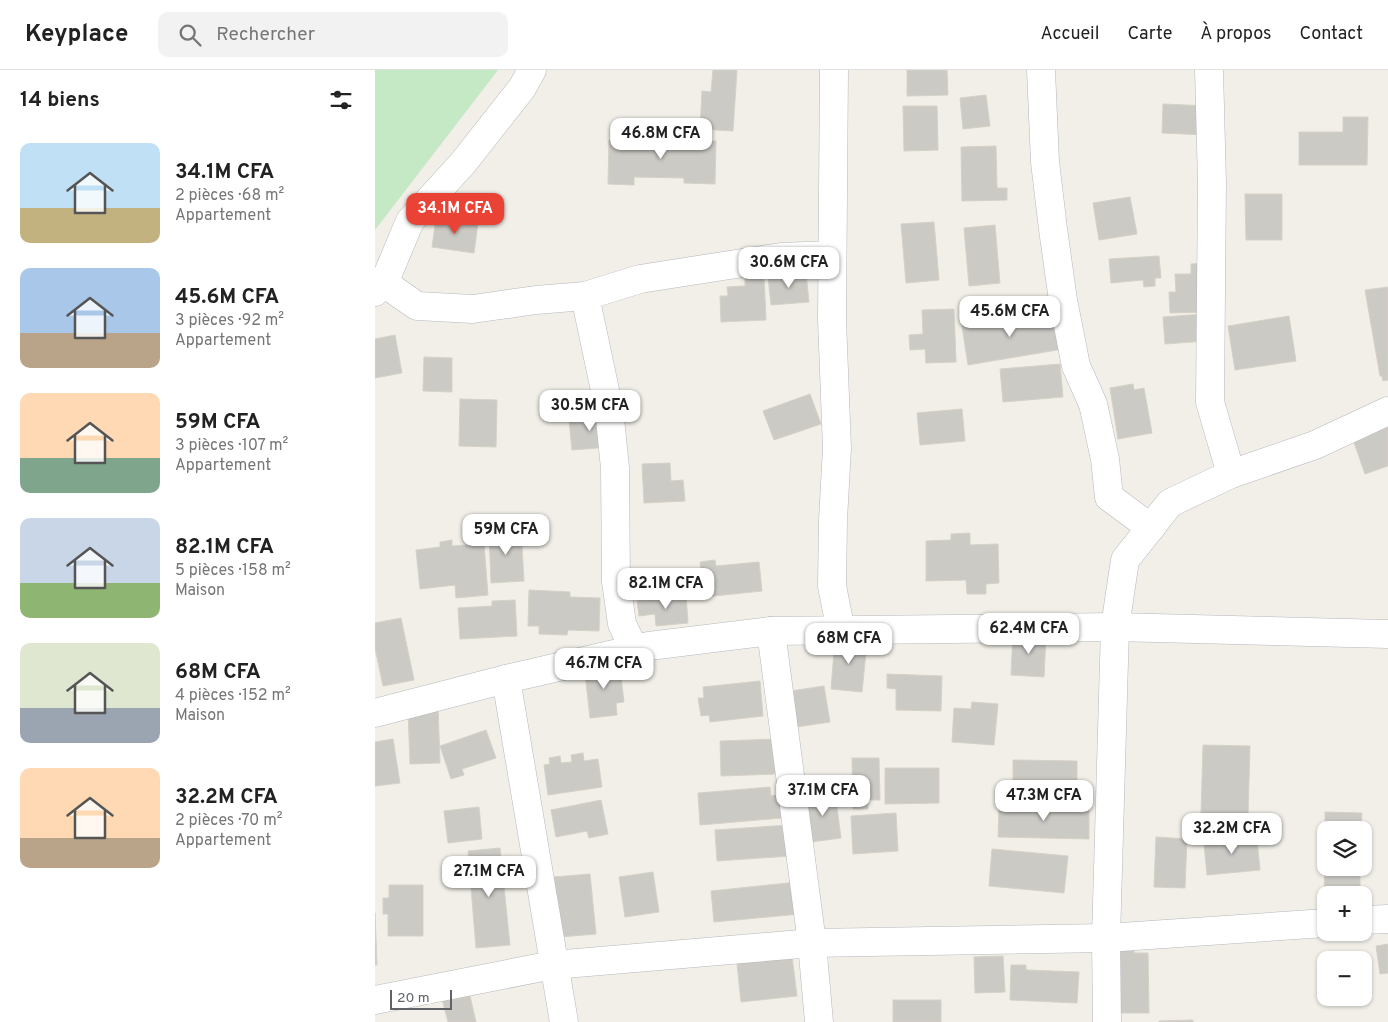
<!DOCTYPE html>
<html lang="fr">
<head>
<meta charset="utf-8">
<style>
	:root { --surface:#fff; --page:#f2f2f2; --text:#222; --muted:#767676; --line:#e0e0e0; --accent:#ea4335 }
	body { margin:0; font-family:Overpass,sans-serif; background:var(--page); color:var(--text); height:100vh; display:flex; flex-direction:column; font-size:19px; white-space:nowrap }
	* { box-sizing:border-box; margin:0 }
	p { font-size:16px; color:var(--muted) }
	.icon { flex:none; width:28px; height:28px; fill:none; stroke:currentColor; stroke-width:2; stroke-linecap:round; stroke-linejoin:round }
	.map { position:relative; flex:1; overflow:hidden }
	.details { display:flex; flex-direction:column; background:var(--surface); width:375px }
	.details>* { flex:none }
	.tools { position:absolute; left:942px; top:751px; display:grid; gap:10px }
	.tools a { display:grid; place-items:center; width:55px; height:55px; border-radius:10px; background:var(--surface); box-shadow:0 1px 4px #0004; font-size:25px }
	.scale { position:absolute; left:15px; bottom:12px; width:62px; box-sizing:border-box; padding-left:5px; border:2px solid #5f6368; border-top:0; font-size:14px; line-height:18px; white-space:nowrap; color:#5f6368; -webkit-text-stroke:4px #fff; paint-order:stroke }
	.price { position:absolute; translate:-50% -42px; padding:0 11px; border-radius:10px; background:#fff; color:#222; font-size:16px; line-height:32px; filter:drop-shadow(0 1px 2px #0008) }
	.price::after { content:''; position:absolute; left:50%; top:30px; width:15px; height:11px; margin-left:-8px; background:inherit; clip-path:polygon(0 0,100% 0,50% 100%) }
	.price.current { background:var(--accent); color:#fff }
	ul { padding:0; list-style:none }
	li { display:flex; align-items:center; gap:15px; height:125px; padding:0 20px }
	li span { display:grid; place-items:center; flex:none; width:140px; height:100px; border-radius:10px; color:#555 }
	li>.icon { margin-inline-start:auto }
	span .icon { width:60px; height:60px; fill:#fffc; stroke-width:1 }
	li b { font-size:21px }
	h2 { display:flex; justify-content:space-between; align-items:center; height:60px; padding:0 20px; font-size:21px }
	header { display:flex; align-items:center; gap:30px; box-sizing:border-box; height:70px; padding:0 25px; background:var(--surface); border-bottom:1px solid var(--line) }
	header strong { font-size:24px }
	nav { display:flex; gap:28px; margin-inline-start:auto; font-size:18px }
	.search { width:350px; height:45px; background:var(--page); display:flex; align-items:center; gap:12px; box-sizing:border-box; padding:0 18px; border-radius:10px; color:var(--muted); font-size:19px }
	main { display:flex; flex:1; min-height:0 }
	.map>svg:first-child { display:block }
	.green { fill:#c5e8c5 }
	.building { fill:#cccac5; stroke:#d6d1c6 }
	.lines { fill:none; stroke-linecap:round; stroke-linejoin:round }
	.minor-casing { stroke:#b5b8bc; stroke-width:29 }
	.minor { stroke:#fff; stroke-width:28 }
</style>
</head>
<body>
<header>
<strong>Keyplace</strong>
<div class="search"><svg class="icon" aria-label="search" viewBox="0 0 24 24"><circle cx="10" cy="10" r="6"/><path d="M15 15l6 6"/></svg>Rechercher</div>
<nav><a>Accueil</a><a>Carte</a><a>À propos</a><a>Contact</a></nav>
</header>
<main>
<section class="details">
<h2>14 biens<svg class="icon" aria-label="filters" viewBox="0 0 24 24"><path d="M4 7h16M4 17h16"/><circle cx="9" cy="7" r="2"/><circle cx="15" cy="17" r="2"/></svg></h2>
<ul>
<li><span style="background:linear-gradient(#bfe0f5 65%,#c2b280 0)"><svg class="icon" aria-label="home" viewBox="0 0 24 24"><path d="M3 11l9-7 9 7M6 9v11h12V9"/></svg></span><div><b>34.1M CFA</b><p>2 pièces · 68 m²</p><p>Appartement</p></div></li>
<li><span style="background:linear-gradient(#a9c7e8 65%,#b9a48a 0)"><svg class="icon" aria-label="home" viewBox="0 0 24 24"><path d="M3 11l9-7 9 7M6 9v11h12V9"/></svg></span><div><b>45.6M CFA</b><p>3 pièces · 92 m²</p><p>Appartement</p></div></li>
<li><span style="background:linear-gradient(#ffd9b3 65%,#7fa58c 0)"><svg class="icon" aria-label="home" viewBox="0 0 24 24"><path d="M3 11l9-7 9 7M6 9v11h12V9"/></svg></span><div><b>59M CFA</b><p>3 pièces · 107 m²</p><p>Appartement</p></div></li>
<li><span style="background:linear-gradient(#c9d6e8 65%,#8fb573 0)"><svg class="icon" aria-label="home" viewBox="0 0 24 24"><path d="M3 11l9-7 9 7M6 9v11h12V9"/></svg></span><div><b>82.1M CFA</b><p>5 pièces · 158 m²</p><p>Maison</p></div></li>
<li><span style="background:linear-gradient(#dfe7d0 65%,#9aa5b1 0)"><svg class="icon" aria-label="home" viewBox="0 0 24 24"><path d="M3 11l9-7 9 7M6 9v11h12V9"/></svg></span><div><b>68M CFA</b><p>4 pièces · 152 m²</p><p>Maison</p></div></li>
<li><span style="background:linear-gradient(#ffd9b3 70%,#b9a48a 0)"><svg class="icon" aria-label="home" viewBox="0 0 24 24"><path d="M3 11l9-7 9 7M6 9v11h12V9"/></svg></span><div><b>32.2M CFA</b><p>2 pièces · 70 m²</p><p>Appartement</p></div></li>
</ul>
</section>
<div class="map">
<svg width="1013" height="952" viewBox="0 0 1013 952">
	<rect width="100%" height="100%" fill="#f1efe8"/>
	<path class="green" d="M0,0H123L0,160Z"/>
	<g class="building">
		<path d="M338,0H362L358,61L325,59L327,21L336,22Z"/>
		<path d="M532,0H572L573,25L532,26Z"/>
		<path d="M611,25L615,56L588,59L585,28Z"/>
		<path d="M788,34L833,36L831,65L787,63Z"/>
		<path d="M528,36H562L563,80L529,81Z"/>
		<path d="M968,47H993L992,95H924V62H968Z"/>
		<path d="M258,66H284V71H341L340,114L309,113V108L259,107V115L233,114L234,70H257Z"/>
		<path d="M621,76L622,118H632V130L587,131L586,77Z"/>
		<path d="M870,124H907V170H871Z"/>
		<path d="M755,127L762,164L724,170L718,133Z"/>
		<path d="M61,148L103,153L99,183L57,177Z"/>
		<path d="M559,152L564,210L531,213L526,154Z"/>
		<path d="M620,155L625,213L594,216L589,158Z"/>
		<path d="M784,186L786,208H780V216L769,217L768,210L736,213L734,189Z"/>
		<path d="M834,193L835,242L795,243L794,222H801L800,204H816V194Z"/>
		<path d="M431,203L434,232L396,235L393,206Z"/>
		<path d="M389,207L391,250L346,252L345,226H353L352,217L370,216V208Z"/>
		<path d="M1013,217V310L1008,311L1007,306H1005L990,220Z"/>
		<path d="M579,239L581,292L551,293L550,279L535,280L534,265L548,264L547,240Z"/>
		<path d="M682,243L688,279L593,295L586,250L623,244L625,253Z"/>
		<path d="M829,244L831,271L790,274L788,247Z"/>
		<path d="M914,246L921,291L860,300L853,256Z"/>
		<path d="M20,265L27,303L0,308V269Z"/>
		<path d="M49,287L77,288V322L48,321Z"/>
		<path d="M685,294L688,327L628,332L625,299Z"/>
		<path d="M758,314L759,320L769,318L777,363L743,369L735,318Z"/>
		<path d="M435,324L446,354L399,370L388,341Z"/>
		<path d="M85,329L122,330L121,377L84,376Z"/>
		<path d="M587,339L590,371L545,375L542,343Z"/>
		<path d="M232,343L235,377L197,380L194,350L208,349L207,345Z"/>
		<path d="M1013,351V396L990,404L976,364Z"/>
		<path d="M295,393L296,411L308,410L310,431L269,433L267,394Z"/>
		<path d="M146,459L149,511L116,513L114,461Z"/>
		<path d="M595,463V475L623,474L624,513L611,514V524H592L591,510L551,511V471L576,470V464Z"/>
		<path d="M77,470V476L109,474L113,525L81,528L80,515L45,519L41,480L65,477V472Z"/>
		<path d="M340,490L341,496L384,492L387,521L329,527L325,492Z"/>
		<path d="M154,520L195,522V527L225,528L224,561L193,560L192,565L164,564V556H153Z"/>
		<path d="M311,525L313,553L281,556L280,544L264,546L262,531Z"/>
		<path d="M140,530L142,566L85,569L83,538L117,536V531Z"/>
		<path d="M26,548L39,610L8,616L0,578V553Z"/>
		<path d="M638,563L671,564L669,607L636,605Z"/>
		<path d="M460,569L492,572L487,622L456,619Z"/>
		<path d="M244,591L249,632L241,633L242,645L215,648L210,603Z"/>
		<path d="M512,604L567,606L566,641L521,640V619L512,618Z"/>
		<path d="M385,611L388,646L335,652L334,645L326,646L323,628H329L328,617Z"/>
		<path d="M449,616L455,652L415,658L409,622Z"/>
		<path d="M597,632L623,634L619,675L577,672L579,638L596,639Z"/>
		<path d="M63,637L65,693L35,694L33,639Z"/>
		<path d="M111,660L121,688L87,699L89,705L76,709L65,676Z"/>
		<path d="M18,669L25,713L0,716V672Z"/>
		<path d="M401,669L402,704L346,706L345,671Z"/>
		<path d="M828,675L875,676L873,746L826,745Z"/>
		<path d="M208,683L209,691L223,689L227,717L173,725L169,695L175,694L174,688L185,686L186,693L197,692L196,685Z"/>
		<path d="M477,688H504L505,730H493V739H478Z"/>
		<path d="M638,690L702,691V725L638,724Z"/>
		<path d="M510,698H564V733L510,734Z"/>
		<path d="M395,717L396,726L405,725L407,748L325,755L323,723Z"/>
		<path d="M460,722L466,768L436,772L432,725Z"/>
		<path d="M226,730L233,764L214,768L212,761L181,767L176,740Z"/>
		<path d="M632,735L714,737V769L623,767L624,740H632Z"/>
		<path d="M104,737L107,769L73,773L69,741Z"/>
		<path d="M950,742L987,743L986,760H951V798H985V825H951V830H949L950,788H944V769H950Z"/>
		<path d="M521,743L523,781L478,784L476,746Z"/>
		<path d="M414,755L416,786L342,791L340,760Z"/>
		<path d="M868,762L869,770L882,769L885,800L832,805L829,774L849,773V763Z"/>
		<path d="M781,767L812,769L810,818L779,817Z"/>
		<path d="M125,778L135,875L101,878L93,781Z"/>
		<path d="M617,779L693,786L689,823L614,816Z"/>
		<path d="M278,802L284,842L250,847L244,807Z"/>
		<path d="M215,804L221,864L185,867L179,807Z"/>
		<path d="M422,812L425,844L339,852L336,821Z"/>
		<path d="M14,815H48V866H13V844H8V828H14Z"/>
		<path d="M0,843L2,895H0Z"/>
		<path d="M1013,874V903L1005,904L1001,876Z"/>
		<path d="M416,878L422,926L366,932L361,884Z"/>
		<path d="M742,878H759V883H773L774,943H735Z"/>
		<path d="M628,886L630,922L600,923L599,887Z"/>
		<path d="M636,895H651V900L704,902L702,933L635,930Z"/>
		<path d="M95,926L101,952H73L67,929L76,927L77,930Z"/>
		<rect x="518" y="930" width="48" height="22"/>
		<path d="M818,950V952H784V951Z"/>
	</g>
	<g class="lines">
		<g class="minor-casing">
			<g id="minor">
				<path d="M459,0L457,250L462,378L458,450L457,516L466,561"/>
				<path d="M666,0L670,92L678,159L688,230L701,296L718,334L730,389L734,427L776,458"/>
				<path d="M834,0L837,113L835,332L856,404"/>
				<path d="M9,213L42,236L98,239L161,230L210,226L265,209L406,187L457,185"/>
				<path d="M0,222L9,213L35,151L88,93L147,18L157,0"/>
				<path d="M210,226L234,339L240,398L241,511L247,554L259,579"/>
				<path d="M396,561L437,873L444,952"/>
				<path d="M131,609L189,952"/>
				<path d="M0,643L131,609L274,576L396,561L740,557L1013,564"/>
				<path d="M989,850L1013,849"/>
				<path d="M0,930L178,895L437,873L731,868L951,853"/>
				<path d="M732,952L731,868L740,557L750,490L795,433L856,404L940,375L1013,341"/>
			</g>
		</g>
		<use href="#minor" class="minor"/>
	</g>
</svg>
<div class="tools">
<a><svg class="icon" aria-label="layers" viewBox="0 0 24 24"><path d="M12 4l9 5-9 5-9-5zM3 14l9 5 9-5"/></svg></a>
<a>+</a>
<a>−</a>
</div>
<div class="scale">20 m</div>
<b class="price" style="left:286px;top:90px">46.8M CFA</b>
<b class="price current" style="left:80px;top:165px">34.1M CFA</b>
<b class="price" style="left:414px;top:219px">30.6M CFA</b>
<b class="price" style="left:635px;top:268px">45.6M CFA</b>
<b class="price" style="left:215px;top:362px">30.5M CFA</b>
<b class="price" style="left:131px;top:486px">59M CFA</b>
<b class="price" style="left:291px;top:540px">82.1M CFA</b>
<b class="price" style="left:654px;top:585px">62.4M CFA</b>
<b class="price" style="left:474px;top:595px">68M CFA</b>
<b class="price" style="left:229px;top:620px">46.7M CFA</b>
<b class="price" style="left:448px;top:747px">37.1M CFA</b>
<b class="price" style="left:669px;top:752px">47.3M CFA</b>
<b class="price" style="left:857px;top:785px">32.2M CFA</b>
<b class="price" style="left:114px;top:828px">27.1M CFA</b>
</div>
</main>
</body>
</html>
